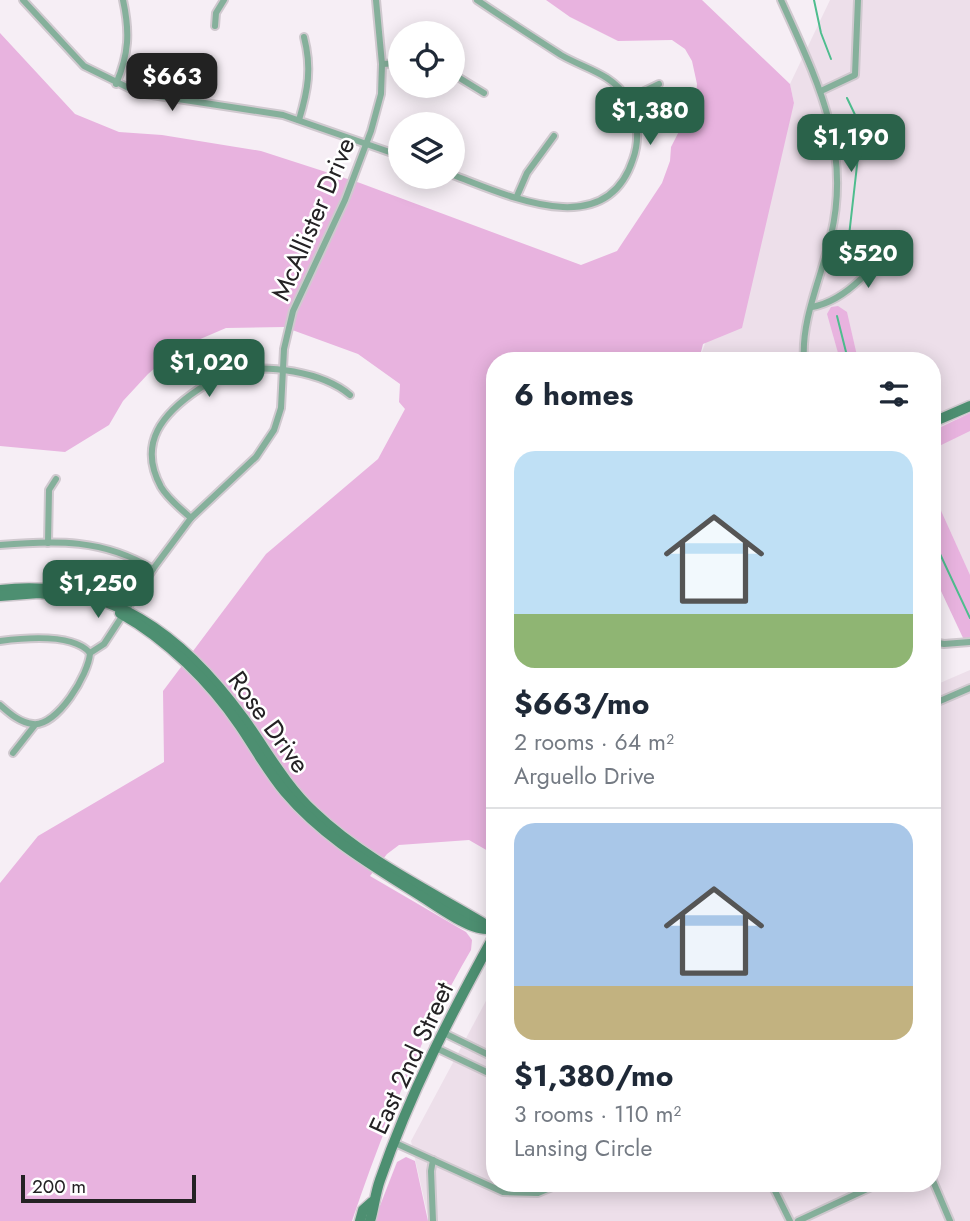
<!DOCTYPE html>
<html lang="en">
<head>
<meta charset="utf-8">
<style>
	:root { --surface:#fff; --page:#f6f6f7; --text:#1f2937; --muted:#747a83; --line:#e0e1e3; --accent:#2a624a }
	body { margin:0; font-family:Jost,sans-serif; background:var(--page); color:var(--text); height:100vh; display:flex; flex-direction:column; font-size:26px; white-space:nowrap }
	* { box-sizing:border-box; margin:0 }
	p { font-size:23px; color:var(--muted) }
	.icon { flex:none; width:38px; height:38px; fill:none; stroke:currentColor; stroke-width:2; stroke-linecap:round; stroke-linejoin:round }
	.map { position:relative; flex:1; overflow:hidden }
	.panel { position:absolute; left:486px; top:352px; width:455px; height:840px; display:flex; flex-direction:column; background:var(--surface); border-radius:28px; box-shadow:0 4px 18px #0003 }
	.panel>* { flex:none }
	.controls { position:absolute; left:388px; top:21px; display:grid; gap:14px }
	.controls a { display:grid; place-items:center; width:77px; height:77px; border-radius:50%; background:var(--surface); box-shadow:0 4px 18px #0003; font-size:35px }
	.scale { position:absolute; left:21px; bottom:18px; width:175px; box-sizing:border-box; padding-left:7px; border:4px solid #242224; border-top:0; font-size:19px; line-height:24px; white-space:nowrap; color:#242224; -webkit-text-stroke:5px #fff; paint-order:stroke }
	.price { position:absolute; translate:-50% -60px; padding:0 16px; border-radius:14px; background:var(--accent); color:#fff; font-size:23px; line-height:46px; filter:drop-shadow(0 2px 4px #0008) }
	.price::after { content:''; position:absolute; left:50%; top:42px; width:21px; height:16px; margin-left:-10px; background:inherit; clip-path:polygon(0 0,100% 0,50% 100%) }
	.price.on { background:#222; color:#fff }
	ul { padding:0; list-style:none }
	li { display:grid; align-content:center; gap:14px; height:371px; padding:0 28px }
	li+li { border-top:2px solid var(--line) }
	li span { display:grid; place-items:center; height:217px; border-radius:21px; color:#555 }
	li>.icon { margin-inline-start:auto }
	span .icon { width:126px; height:126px; fill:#fffc; stroke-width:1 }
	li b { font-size:30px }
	h2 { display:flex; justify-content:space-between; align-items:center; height:84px; padding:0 28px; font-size:30px }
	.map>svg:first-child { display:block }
	.built { fill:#eddfea }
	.green { fill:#e8b3df }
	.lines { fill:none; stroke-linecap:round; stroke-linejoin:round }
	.stream { stroke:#4ebd8e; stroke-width:2 }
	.minor-casing { stroke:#d0c9cf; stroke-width:10 }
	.secondary-casing { stroke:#d0c9cf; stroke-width:13 }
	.minor { stroke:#85b09b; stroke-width:6 }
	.secondary { stroke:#4d8f71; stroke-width:10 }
	.labels { text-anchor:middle; stroke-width:5; stroke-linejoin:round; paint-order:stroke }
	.street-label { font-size:26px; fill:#242224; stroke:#fff }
</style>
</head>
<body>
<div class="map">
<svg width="970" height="1221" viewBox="0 0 970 1221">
	<rect width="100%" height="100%" fill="#f6eef5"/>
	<g class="built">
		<path d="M830,0H970V627L933,549V360H699L794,103L790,84Z"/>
		<path d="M970,670V1221H429L411,1141L495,984V1183H933V686Z"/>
	</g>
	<g class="green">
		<path d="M546,0H702L790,84L794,103L742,328L703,344L699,360H495V855L469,840L399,845L387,854L370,876L466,932L472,940L471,950C421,1036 384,1126 352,1221H0V883L38,836L164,762L163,691L266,554L378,459L405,409L399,402L400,384L358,354L284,327L226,328L177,349L148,374L123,401L109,425L65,452L0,446V33L75,114L119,132L162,135L261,151L360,183L581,265L617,251L662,183L670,161L671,147L696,98L697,84L692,61L685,49L672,40L618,41L570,17Z"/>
		<path d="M838,306L847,312L858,360H840L827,314L831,307Z"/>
		<path d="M970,413V431L933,449V431Z"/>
		<path d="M933,493L970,575V639L964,640L933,574Z"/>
		<path d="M406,1157L415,1161L428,1221H374L397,1162Z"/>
	</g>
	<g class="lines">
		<g class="stream">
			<path d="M814,0L821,33L831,59"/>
			<path d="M845,271L860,139L858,121L847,98"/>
			<path d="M837,316L848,360"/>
			<path d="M933,539L970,618"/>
		</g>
		<g class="minor-casing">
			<g id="minor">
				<path d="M23,0L84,66L139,93L283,115L401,156"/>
				<path d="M781,0C816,78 852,147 831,235C822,276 801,319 804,360"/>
				<path d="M215,26L216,13L224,0"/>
				<path d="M382,64L401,63"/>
				<path d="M453,74L484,93"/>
				<path d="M116,84C129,54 130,32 123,0"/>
				<path d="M821,91L855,75L858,0"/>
				<path d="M628,99L659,84"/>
				<path d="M299,120C308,90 312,68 304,37"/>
				<path d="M453,175C509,196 606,243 633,159C640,140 638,115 627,98C611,73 585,69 561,55C533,37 505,19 477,0"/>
				<path d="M517,196L527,173L554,136"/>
				<path d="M812,307C849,300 876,264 897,235"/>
				<path d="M191,518C181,509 168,499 161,487C137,443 163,413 199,389C210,382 220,375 232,372C266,363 323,372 350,395"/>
				<path d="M48,543L49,490L56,479"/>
				<path d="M0,545C56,540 104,539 153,569"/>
				<path d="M0,641C23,638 73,633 90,653"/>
				<path d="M933,642L944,644L970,642"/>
				<path d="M90,653L104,644L153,569L191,518L256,457L274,430L281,408L284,349L293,311L345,200L371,131L381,94L382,64L376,0"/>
				<path d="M933,704L970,688"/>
				<path d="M0,705C9,713 20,723 33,724C57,727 89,674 90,653"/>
				<path d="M13,753L35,725"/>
				<path d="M442,1032L495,1058"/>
				<path d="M434,1047L495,1076"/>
				<path d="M393,1142L503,1192L538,1193L562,1183"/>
				<path d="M933,1181L950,1221"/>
				<path d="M771,1183L790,1221"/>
				<path d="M433,1221L431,1171L433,1160"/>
				<path d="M798,1221L880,1183"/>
			</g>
		</g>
		<g class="secondary-casing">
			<g id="secondary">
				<path d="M933,422L970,406"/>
				<path d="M0,590C108,577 184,636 244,719C267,751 285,785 314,812C362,858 426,889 483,923L495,934"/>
				<path d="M0,596L39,593L83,599"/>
				<path d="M120,613C167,639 210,682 240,726C255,748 268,772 285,792C323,837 372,865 421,896C436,906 470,930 487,929"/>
				<path d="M360,1221L363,1210L372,1202"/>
				<path d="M370,1221C374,1208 375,1194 380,1180C410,1093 451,1014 495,934"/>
			</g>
		</g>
		<use href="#minor" class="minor"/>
		<use href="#secondary" class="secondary"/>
	</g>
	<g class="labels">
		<g class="street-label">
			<text transform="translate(313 219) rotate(-67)" y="9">McAllister Drive</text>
			<text transform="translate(269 722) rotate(54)" y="9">Rose Drive</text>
			<text transform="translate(411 1058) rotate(-65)" y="9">East 2nd Street</text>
		</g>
	</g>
</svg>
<div class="controls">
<a><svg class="icon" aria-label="locate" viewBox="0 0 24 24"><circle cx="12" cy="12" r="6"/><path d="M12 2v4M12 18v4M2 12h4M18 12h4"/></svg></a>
<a><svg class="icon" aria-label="layers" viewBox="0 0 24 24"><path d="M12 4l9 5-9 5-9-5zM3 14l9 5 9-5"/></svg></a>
</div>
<div class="scale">200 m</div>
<b class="price on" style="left:172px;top:113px">$663</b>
<b class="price" style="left:650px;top:147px">$1,380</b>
<b class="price" style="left:851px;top:174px">$1,190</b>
<b class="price" style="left:868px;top:290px">$520</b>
<b class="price" style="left:209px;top:399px">$1,020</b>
<b class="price" style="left:98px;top:620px">$1,250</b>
<section class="panel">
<h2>6 homes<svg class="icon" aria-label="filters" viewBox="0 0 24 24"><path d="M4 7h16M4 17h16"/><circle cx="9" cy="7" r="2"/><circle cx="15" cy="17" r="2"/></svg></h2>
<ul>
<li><span style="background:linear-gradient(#bfe0f5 75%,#8fb573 0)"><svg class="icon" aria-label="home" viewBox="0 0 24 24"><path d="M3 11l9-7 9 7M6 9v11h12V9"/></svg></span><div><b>$663/mo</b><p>2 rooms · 64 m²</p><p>Arguello Drive</p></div></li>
<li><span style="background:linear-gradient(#a9c7e8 75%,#c2b280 0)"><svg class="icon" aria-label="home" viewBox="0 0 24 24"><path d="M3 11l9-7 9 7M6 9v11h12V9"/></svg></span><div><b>$1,380/mo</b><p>3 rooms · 110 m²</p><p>Lansing Circle</p></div></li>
</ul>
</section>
</div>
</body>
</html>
